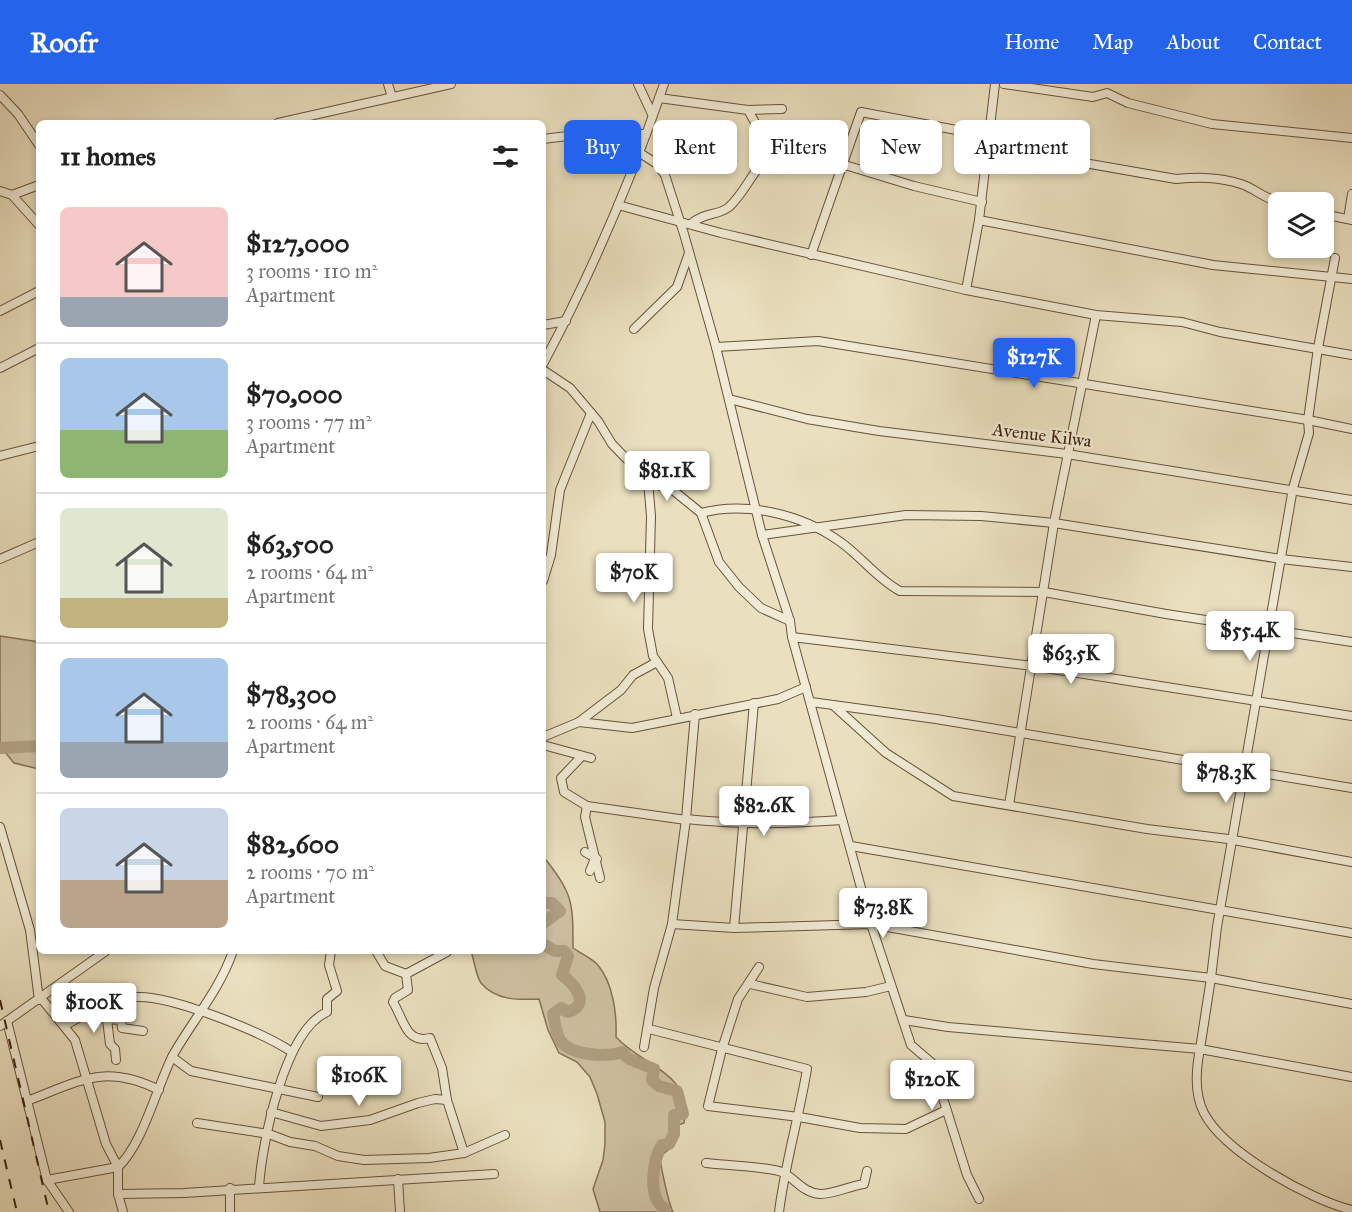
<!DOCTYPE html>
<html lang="en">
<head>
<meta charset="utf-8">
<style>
	:root { --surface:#fff; --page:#f2f2f2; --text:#222; --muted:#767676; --line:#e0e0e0; --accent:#2563eb }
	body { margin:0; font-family:"IM FELL Great Primer",serif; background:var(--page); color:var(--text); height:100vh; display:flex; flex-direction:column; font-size:22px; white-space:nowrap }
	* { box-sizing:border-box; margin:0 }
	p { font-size:20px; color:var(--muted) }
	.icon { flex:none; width:33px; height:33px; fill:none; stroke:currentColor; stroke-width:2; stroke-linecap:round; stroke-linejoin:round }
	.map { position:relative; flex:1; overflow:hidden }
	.drawer { position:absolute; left:36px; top:36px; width:510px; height:834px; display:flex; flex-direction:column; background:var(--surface); border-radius:9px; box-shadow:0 3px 9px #0003 }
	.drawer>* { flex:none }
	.guide { position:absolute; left:564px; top:36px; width:570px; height:54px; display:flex; gap:12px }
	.controls { position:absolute; left:1268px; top:108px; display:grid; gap:12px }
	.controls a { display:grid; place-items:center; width:66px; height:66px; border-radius:9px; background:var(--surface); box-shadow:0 3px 9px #0003; font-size:30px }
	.price { position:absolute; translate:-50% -51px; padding:0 14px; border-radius:6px; background:#fff; color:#222; font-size:20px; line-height:39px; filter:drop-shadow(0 2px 3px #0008) }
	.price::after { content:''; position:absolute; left:50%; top:36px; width:18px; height:14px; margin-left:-9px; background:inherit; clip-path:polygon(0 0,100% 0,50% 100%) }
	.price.on { background:var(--accent); color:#fff }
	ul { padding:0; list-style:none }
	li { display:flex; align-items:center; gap:18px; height:150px; padding:0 24px }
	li+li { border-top:2px solid var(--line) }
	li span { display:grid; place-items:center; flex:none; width:168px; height:120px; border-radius:9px; color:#555 }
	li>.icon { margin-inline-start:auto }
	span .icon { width:72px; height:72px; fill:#fffc; stroke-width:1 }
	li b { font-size:26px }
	h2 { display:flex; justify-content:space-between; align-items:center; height:72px; padding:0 24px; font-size:26px }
	.pill { padding:0 21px; border-radius:9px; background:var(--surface); box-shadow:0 3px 9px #0003; font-size:21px; line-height:54px }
	.pill.on { background:var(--accent); color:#fff }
	header { display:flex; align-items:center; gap:36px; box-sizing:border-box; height:84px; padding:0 30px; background:var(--accent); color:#fff }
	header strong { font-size:28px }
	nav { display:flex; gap:33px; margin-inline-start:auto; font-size:21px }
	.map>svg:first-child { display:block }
	.green { fill:#cdc0a1; stroke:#857157; stroke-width:1.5 }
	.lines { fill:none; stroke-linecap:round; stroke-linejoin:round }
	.river { stroke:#af9f82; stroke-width:12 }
	.minor-casing { stroke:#68523a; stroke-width:10 }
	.minor { stroke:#f1ebd5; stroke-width:8 }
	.rail { stroke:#3d220d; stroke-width:2; stroke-dasharray:10 10; stroke-linecap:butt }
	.labels { text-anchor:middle; stroke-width:4.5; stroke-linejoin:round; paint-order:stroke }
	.street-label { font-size:18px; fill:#3d220d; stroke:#f1ebd5 }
</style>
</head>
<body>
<header>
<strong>Roofr</strong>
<nav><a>Home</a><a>Map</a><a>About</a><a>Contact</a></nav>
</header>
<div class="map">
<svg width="1352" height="1128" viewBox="0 0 1352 1128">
	<rect width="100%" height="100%" fill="#eae0bf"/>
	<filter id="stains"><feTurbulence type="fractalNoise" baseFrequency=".00333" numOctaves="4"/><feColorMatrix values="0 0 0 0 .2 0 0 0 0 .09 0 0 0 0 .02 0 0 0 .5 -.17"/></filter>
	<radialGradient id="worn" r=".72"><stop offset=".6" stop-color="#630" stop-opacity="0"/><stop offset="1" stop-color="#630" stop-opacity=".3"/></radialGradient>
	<g class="green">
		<path d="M0,552L39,558V685L14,679L0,662Z"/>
		<path d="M543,772C573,810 573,817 573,864C580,869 591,874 597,880C613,898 617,930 616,953C643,983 694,989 684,1039L678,1041C678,1056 673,1064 660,1072C660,1080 669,1121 673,1128H600L593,1105L603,1076L605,1060V1038L597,1010L590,993L577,978L559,969L548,946L539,915C519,916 496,917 481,899C476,892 474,876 471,867H543Z"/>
	</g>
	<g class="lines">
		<g class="river">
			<path d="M0,664L39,662"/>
			<path d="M543,819H552L560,827L543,839"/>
			<path d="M543,860L555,867H564L568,872L562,891C574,900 592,920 568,928L561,924L553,930C554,937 556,946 558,952C565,972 607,974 622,968L629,975L654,985L652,996L659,1002L677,1007L683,1030L674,1031V1050L669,1060L662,1061C653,1075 647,1113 664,1124L663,1128"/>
		</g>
		<g class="minor-casing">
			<g id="minor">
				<path d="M388,0L392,13"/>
				<path d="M638,0L652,30"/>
				<path d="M1004,0L1093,13L1107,9L1128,19L1212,40L1352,54"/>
				<path d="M0,11L18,30L39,61"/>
				<path d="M659,14L748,26L782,25"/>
				<path d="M748,26L762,51L776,60L914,102L982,118"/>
				<path d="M278,39L451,0"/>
				<path d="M543,55L584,50H646"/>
				<path d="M987,62L1176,95C1199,93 1219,93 1241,100C1254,104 1263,114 1279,118"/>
				<path d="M640,69L657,80L665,91L684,150L716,263L762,451L790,537L792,553L871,840L911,961L932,979L967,1091L979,1115"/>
				<path d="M0,107L12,111L39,101"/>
				<path d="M12,111L39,141"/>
				<path d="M618,121L721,149L966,206L1096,231L1182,238L1220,248L1352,271"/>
				<path d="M1323,130L1352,136"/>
				<path d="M1348,135L1352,110"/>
				<path d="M979,136L1213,181L1352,195"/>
				<path d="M691,140C704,128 718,132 729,123C753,101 754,70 792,67"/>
				<path d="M811,171L861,28L988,52"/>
				<path d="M966,206L979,136L995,0"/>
				<path d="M0,227L39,207"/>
				<path d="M543,241L566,237"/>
				<path d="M634,245L677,203L689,169"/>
				<path d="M716,263L818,257L1308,336L1352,345"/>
				<path d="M543,280C591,190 631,97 664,0"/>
				<path d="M0,284L39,264"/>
				<path d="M543,286L570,304L598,337L612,360L648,397L674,407L701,429L719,478L739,503L761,524L790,537"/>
				<path d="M729,315L807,335L879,347L1067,370L1352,416"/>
				<path d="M0,372L39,362"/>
				<path d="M648,397L651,432L648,545L653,572L668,594L677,634"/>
				<path d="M701,429C745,417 801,430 839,457C861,472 876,494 900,507L1044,508L1166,530L1352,558"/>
				<path d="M762,451L906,431L981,432L1054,439L1281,475L1352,483"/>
				<path d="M0,475L39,458"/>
				<path d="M543,497L551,471L560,406L591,329"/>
				<path d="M792,553L1033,582L1352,632"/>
				<path d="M811,618L936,635L1352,704"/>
				<path d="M833,621L886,669L953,712L1147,745L1228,755L1352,778"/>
				<path d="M579,638L621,606L633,591L657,578"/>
				<path d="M543,653L579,638L632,644L778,615L806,603"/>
				<path d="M543,661L591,674"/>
				<path d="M582,672L561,694L564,708L587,722L686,736"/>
				<path d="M1009,721L1054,439L1096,231"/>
				<path d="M587,722L585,733L600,794"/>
				<path d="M686,735C738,741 789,740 842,736"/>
				<path d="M0,743L30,846L39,916"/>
				<path d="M851,762L1352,849"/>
				<path d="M585,768L597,775"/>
				<path d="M590,787L595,774"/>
				<path d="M672,840L734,844L871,840L1093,880L1211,894L1217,843L1293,404L1309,349L1308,336L1318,264L1335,174"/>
				<path d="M734,844L754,619"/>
				<path d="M376,867L385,882L406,890"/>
				<path d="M447,868L406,890L408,906L395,914L393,918C404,936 406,960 430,954L442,984L447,1016L464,1069L505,1051"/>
				<path d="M759,883L738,915L722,965L708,1022L799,1033L860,1044L906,1045L946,1026"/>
				<path d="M750,900L807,913L866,908L891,902"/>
				<path d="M41,914L75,956L106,1060L118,1083L47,1096"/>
				<path d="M105,919L110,960L115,965L116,976"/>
				<path d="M1352,920L1211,894L1200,965L1352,993"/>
				<path d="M106,935L121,936L122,944L143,947"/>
				<path d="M904,936L948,943L1200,965C1196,985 1194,1010 1204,1029C1224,1068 1310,1116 1352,1126"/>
				<path d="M7,937L47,1096L69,1128"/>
				<path d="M0,942L106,867"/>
				<path d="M64,942C87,929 109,915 136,913C171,911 262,948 292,968"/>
				<path d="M649,945L807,985C799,1033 785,1080 779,1128"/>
				<path d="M644,963L654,904L672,840L686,735L695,630"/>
				<path d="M172,973L191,987L318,1013"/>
				<path d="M27,1017C80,997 104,979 159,1006"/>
				<path d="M271,1028L321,1042L370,1036L418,1019L435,1015L447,1016"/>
				<path d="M197,1039L269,1050L290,1058L315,1062L338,1072L364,1076L429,1074L464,1069"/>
				<path d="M706,1079C721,1081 774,1083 784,1089C796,1096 804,1109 820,1110C835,1110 849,1102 864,1100L867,1087"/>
				<path d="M398,1095L400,1128"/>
				<path d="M259,1103C262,1059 284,947 327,928V915L337,907L329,881L331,867"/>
				<path d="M118,1110L184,1109L494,1090"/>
				<path d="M123,1128L118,1110V1083C143,1060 157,1002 173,971C193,936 220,905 233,867"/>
				<path d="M230,1128V1104"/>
			</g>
		</g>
		<use href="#minor" class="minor"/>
		<g class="rail">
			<path d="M0,916L49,1128"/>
			<path d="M0,1056L17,1128"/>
		</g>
	</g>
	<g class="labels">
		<g class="street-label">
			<text transform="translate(1042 351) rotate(7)" y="6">Avenue Kilwa</text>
		</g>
	</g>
	<rect width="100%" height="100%" filter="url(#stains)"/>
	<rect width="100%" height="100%" fill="url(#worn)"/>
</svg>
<div class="controls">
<a><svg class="icon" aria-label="layers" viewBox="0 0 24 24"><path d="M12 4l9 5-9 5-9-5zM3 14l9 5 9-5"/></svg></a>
</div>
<b class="price on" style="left:1034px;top:305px">$127K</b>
<b class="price" style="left:667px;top:418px">$81.1K</b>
<b class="price" style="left:634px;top:520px">$70K</b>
<b class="price" style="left:1250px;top:578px">$55.4K</b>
<b class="price" style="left:1071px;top:601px">$63.5K</b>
<b class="price" style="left:1226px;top:720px">$78.3K</b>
<b class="price" style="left:764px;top:753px">$82.6K</b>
<b class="price" style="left:883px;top:855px">$73.8K</b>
<b class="price" style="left:94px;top:950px">$100K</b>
<b class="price" style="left:359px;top:1023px">$106K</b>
<b class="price" style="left:932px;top:1027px">$120K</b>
<div class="guide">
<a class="pill on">Buy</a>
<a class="pill">Rent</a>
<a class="pill">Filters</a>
<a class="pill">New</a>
<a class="pill">Apartment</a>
</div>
<section class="drawer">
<h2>11 homes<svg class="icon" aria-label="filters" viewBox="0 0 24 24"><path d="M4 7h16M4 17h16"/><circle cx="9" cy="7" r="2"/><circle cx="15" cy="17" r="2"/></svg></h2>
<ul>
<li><span style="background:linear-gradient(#f6c9c9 75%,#9aa5b1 0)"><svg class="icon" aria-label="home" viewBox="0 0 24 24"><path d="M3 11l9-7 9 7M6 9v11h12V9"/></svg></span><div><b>$127,000</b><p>3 rooms · 110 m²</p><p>Apartment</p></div></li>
<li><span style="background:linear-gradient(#a9c7e8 60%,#8fb573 0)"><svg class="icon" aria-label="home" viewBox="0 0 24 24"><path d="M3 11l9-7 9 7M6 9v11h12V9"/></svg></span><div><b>$70,000</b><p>3 rooms · 77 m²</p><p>Apartment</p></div></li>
<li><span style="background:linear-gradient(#dfe7d0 75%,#c2b280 0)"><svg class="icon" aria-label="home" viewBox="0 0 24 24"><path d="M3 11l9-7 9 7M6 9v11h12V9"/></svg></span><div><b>$63,500</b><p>2 rooms · 64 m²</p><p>Apartment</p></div></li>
<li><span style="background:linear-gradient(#a9c7e8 70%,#9aa5b1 0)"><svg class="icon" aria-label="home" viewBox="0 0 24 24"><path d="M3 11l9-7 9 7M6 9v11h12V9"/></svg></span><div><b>$78,300</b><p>2 rooms · 64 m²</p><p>Apartment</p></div></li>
<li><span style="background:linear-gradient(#c9d6e8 60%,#b9a48a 0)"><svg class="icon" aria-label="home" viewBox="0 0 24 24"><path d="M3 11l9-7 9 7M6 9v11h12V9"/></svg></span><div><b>$82,600</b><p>2 rooms · 70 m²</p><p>Apartment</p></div></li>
</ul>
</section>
</div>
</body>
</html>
